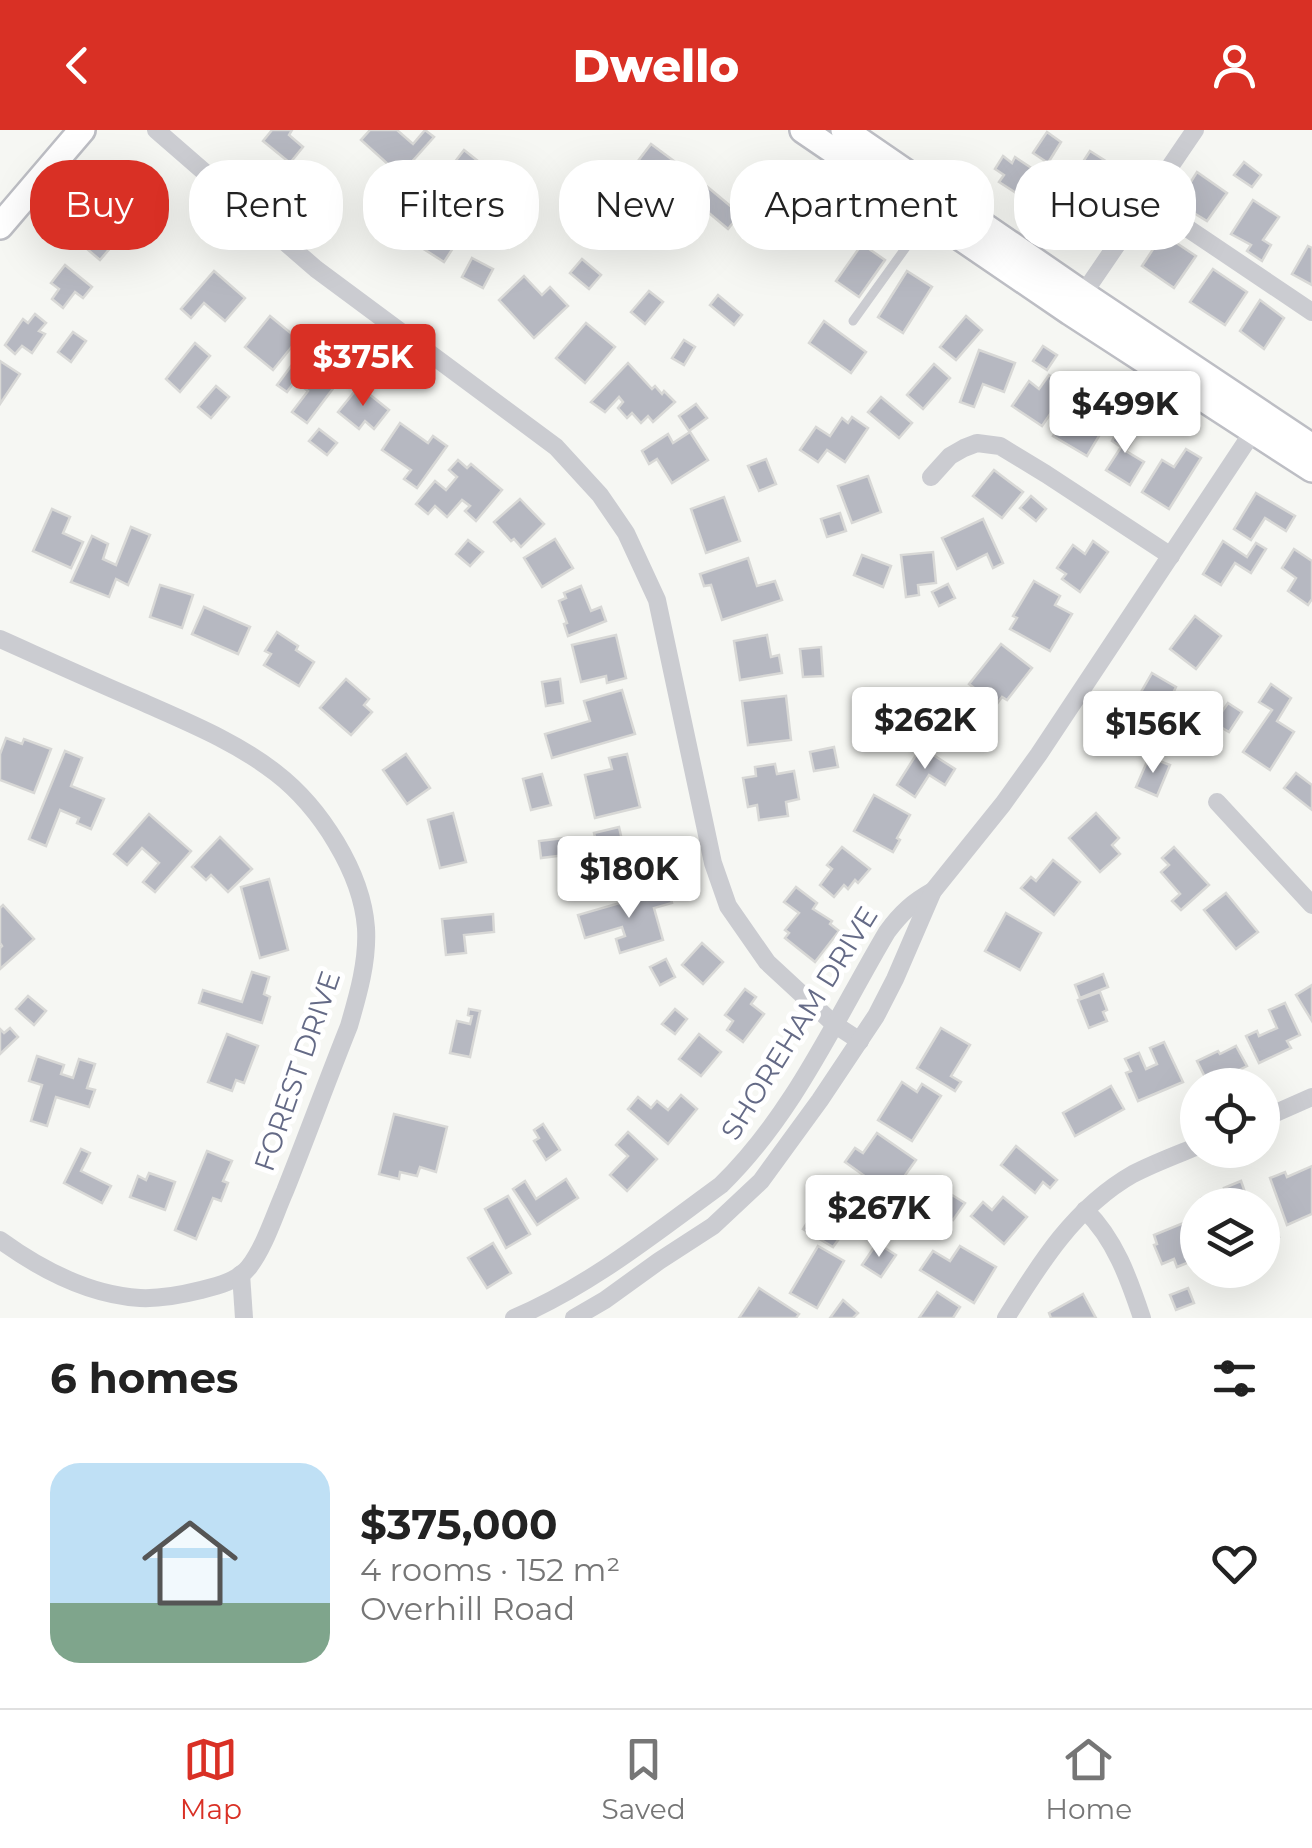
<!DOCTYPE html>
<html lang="en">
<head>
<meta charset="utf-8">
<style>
	:root { --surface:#fff; --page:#f6f6f6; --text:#222; --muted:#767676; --line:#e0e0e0; --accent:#d93025 }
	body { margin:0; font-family:Montserrat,sans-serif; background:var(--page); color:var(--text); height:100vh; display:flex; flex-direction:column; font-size:38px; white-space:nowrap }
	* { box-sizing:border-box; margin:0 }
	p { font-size:32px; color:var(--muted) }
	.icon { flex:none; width:55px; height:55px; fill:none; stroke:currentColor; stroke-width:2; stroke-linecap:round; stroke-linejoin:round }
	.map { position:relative; height:1188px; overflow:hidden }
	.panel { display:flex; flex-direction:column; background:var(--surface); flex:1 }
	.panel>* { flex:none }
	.banner { position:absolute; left:30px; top:30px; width:1252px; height:90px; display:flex; gap:20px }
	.buttons { position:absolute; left:1180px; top:938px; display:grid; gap:20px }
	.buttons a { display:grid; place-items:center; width:100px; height:100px; border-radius:50%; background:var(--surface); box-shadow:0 10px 40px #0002; font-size:50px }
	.price { position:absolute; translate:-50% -85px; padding:0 22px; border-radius:10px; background:#fff; color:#222; font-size:32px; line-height:65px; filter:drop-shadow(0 2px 5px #0008) }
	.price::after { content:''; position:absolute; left:50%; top:60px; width:30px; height:22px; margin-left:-15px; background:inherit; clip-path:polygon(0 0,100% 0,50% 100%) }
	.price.selected { background:var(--accent); color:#fff }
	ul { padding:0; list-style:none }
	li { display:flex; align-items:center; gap:30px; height:250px; padding:0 50px }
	li span { display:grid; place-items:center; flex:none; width:280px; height:200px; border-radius:30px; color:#555 }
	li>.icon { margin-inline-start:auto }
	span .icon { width:120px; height:120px; fill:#fffc; stroke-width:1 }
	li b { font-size:42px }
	h2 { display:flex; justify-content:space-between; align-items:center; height:120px; padding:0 50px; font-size:42px }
	.tag { padding:0 35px; border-radius:40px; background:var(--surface); box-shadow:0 10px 40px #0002; font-size:35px; line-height:90px }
	.tag.selected { background:var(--accent); color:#fff }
	header { display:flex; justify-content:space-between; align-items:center; height:130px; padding:0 50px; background:var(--accent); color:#fff; font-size:45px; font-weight:800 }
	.menu { display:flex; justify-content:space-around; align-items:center; height:140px; border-top:2px solid var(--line); background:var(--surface); font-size:28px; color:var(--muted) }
	.menu a { display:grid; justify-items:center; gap:5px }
	.menu .selected { color:var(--accent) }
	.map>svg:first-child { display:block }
	.building { fill:#b6b8c1; stroke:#d8d8d6; stroke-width:2.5 }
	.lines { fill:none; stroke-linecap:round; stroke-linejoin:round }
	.primary-casing { stroke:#bdbec4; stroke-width:30 }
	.lane { stroke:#cbccd1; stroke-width:9 }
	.street { stroke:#cbccd1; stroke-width:18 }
	.primary { stroke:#fff; stroke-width:25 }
	.labels { text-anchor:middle; stroke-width:10; stroke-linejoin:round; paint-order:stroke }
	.street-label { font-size:28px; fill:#646a86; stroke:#fff }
</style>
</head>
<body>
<header><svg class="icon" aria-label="back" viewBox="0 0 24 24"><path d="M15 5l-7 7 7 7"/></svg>Dwello<svg class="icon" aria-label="person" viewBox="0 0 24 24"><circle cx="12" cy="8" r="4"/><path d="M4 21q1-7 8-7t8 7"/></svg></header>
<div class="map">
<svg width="1312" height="1188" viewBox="0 0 1312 1188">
	<rect width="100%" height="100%" fill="#f6f7f3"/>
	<g class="building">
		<path d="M272,0H292L289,5L303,17L290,33L263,11Z"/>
		<path d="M370,0H397L413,14L425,0L434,7L400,45L361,10Z"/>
		<path d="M1047,2L1061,12L1048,33L1033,23Z"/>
		<path d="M651,14L674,31L668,40L673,43L666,52L661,48L656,54L645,47L651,40L638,31Z"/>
		<path d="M464,20L488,39L476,55L451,37Z"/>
		<path d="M1090,21L1120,40L1074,108L1046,89Z"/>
		<path d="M1003,26L1012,33L1015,27L1045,47L1041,53L1051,59L1042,73L1034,67L1030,72L999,52L1004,45L995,39Z"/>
		<path d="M1244,32L1261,45L1252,57L1234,45Z"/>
		<path d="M1197,42L1227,63L1207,91L1184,77L1189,71L1182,66Z"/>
		<path d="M704,54L740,84L728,99L691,68Z"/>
		<path d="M774,65L811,89L799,108L763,83Z"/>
		<path d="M1253,70L1279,87L1263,110L1271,115L1262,131L1247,121L1251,115L1231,104Z"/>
		<path d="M428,78L464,101L444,132L408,109Z"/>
		<path d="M110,80L129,96L100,130L87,119L97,108L91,103Z"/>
		<path d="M1163,104L1196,126L1174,158L1142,136Z"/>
		<path d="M862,114L885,130L859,167L836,151Z"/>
		<path d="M1308,116L1312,118V155L1292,144Z"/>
		<path d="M472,128L493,139L483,158L462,147Z"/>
		<path d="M582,129L601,145L589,159L570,143Z"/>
		<path d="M65,135L92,157L83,168L75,162L63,178L52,169L59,159L51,153Z"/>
		<path d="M1213,139L1247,162L1225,195L1190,172Z"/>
		<path d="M214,141L245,168L225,191L204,173L191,188L181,179Z"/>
		<path d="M907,141L932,157L903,203L878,187Z"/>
		<path d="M524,146L542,165L550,157L568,176L534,208L499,170Z"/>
		<path d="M649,161L663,172L645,194L631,182Z"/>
		<path d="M718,165L742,185L734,195L710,175Z"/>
		<path d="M1260,170L1284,188L1264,219L1240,201Z"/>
		<path d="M35,184L46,193L39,201L45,204L32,223L22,216L15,224L5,215L23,189L28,193Z"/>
		<path d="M270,186L298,209L273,240L245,217Z"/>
		<path d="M966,186L982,200L956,230L940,217Z"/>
		<path d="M824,191L866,222L851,243L809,213Z"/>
		<path d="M586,193L615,217L585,253L556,228Z"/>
		<path d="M73,202L86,211L71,232L58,222Z"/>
		<path d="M684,210L695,217L684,235L672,228Z"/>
		<path d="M195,213L210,226L180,262L166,249Z"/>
		<path d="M306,216L344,244L307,293L292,282L308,261L295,251L287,262L277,255Z"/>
		<path d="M1043,216L1057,225L1047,240L1033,231Z"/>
		<path d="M979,220L1015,233L1004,262L983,254L974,277L960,272Z"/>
		<path d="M0,231L20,244L0,274Z"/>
		<path d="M628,233L652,259L655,256L662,264L664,261L675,272L653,292L648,286L641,293L632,283L627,288L618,278L623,272L619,267L605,282L591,272Z"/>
		<path d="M934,234L950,248L923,279L907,265Z"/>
		<path d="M1049,245L1068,258L1042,296L1012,276L1029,251L1039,259Z"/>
		<path d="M216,256L229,267L211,288L198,277Z"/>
		<path d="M359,256L389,280L374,299L365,291L359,299L338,282Z"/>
		<path d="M1083,263L1099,272L1093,283L1108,291L1087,326L1053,306L1064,288L1078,297L1084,287L1073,281Z"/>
		<path d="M881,267L912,293L899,308L868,282Z"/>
		<path d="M696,274L707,288L689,301L679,286Z"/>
		<path d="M852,287L868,298L845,332L827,320L818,332L800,320L816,297L830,306L842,288L848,293Z"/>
		<path d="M400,293L428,313L433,306L447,316L417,358L404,349L411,340L382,320Z"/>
		<path d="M1123,293L1138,302L1126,321L1144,332L1130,355L1106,340L1121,317L1112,311Z"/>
		<path d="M319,299L337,313L327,325L309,311Z"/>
		<path d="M690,302L708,330L672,353L657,329L649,334L642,321L668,304L673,313Z"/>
		<path d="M1186,319L1201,328L1169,379L1142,362L1162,330L1174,337Z"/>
		<path d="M766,329L776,354L759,361L748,336Z"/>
		<path d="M458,330L467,338L471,334L502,360L476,391L465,381L470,376L462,370L447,387L435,376L428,384L416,374L435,351L446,360L457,347L449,340Z"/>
		<path d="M994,340L1023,362L1002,388L973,366Z"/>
		<path d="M868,346L881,382L852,393L838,356Z"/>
		<path d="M1256,363L1295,386L1286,401L1265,388L1251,410L1234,399Z"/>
		<path d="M1031,366L1046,379L1036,391L1020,378Z"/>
		<path d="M724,367L740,411L706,423L691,379Z"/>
		<path d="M520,369L544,394L521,417L514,409L511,411L494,392Z"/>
		<path d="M52,379L70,387L63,403L83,412L71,438L33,421Z"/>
		<path d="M840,383L846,401L827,407L821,389Z"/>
		<path d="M983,389L1003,433L993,438L987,424L957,439L942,408Z"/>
		<path d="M131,397L150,405L128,455L116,449L109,467L71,452L92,406L108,414L103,429L116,435Z"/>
		<path d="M555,409L573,438L542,457L524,428Z"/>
		<path d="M468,410L483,422L470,436L456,424Z"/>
		<path d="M1093,411L1108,422L1080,462L1062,449L1066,444L1057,438L1073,415L1085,424Z"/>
		<path d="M1223,411L1247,427L1256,413L1266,419L1251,443L1235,433L1221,455L1203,444Z"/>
		<path d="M1294,419L1312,431V469L1308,475L1288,461L1296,448L1282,438Z"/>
		<path d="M933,422L936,453L918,455L919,465L906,467L901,425Z"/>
		<path d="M862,425L891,436L883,457L854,445Z"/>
		<path d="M748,428L757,456L775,451L782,470L722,490L711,455L704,456L700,444Z"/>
		<path d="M1034,451L1060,466L1055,475L1072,484L1050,521L1010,499L1017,488L1013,486Z"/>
		<path d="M948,454L955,468L939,476L932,462Z"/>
		<path d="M160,455L193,465L182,498L150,487Z"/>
		<path d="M581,456L591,481L601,477L606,491L568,506L564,494L567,493L559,471L566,468L564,463Z"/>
		<path d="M204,477L250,497L238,524L192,504Z"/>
		<path d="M1195,486L1221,506L1196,539L1170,519Z"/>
		<path d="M277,502L298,516L296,520L314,532L299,556L264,535L271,524L265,521Z"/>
		<path d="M616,505L626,548L607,553L606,546L581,552L572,515Z"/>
		<path d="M767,505L771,527L779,525L782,543L740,550L734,511Z"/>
		<path d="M1001,514L1032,538L1007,570L1002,567L996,575L969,554Z"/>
		<path d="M821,517L823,546L803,547L800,519Z"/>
		<path d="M1152,543L1176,557L1174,561L1204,579L1196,592L1204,597L1196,610L1166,593L1176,577L1166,571L1155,589L1133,576Z"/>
		<path d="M346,549L369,569L364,575L372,582L351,605L320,578Z"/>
		<path d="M560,549L563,573L546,576L542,552Z"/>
		<path d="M1271,554L1291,568L1277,591L1294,602L1270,640L1243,622L1272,580L1259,572Z"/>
		<path d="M622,560L635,604L552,628L545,604L590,591L584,571Z"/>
		<path d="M786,566L791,610L748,615L742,571Z"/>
		<path d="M958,567L974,578L948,618L932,608Z"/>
		<path d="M1228,573L1242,582L1229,602L1214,593Z"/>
		<path d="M6,608L22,614L24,609L51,619L34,663L0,650V624Z"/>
		<path d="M834,617L838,637L814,641L810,622Z"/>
		<path d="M921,617L955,639L945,655L929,645L915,667L897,655Z"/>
		<path d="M65,621L82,628L71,656L104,669L91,699L77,693L79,688L60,680L46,716L29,709Z"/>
		<path d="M406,624L430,658L407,674L383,640Z"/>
		<path d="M627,624L640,677L595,688L585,645L612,639L609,628Z"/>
		<path d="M1149,627L1170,635L1157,666L1136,657Z"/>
		<path d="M775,634L777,644L794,641L799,669L786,672L788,686L759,690L757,675L748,677L743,648L756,646L755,637Z"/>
		<path d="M1296,643L1312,655V680L1284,658Z"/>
		<path d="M542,644L551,675L531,680L523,649Z"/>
		<path d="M874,665L910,685L897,708L900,710L893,722L854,701Z"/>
		<path d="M453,683L466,732L440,738L428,690Z"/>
		<path d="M1096,683L1119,708L1112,715L1120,724L1100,742L1069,708Z"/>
		<path d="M149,684L191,721L155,762L143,752L159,733L142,718L127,735L114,724Z"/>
		<path d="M619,697L629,741H626L629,750L595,758L588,736L577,738L574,720L597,715L594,703Z"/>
		<path d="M220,707L252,739L228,762L211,745L206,750L192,737Z"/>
		<path d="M564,708L566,725L541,728L539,711Z"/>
		<path d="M842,717L870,739L858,753L855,750L848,759L844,755L834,767L820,755L832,739L827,735Z"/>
		<path d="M1174,717L1209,755L1181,780L1172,771L1180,764L1161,742L1169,735L1162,728Z"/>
		<path d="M1053,730L1080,752L1054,785L1021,758L1031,747L1036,751Z"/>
		<path d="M269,749L288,820L260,828L241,757Z"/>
		<path d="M796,757L817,773L813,779L832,791L830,794L839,801L815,832L785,808L789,803L785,800L799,783L784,772Z"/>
		<path d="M668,759L672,773L654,778L663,810L620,823L616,809L625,806L622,797L585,808L578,785Z"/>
		<path d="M1226,763L1258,802L1236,819L1204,780Z"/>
		<path d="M3,775L34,809L0,839V818L2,816L0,813V778Z"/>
		<path d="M1006,783L1041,803L1020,840L985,821Z"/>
		<path d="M493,784L494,802L464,805L466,823L446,825L442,789Z"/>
		<path d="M702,813L723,832L703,854L682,835Z"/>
		<path d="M666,829L675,847L660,855L650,837Z"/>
		<path d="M252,842L269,847L264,864L270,867L262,893L199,873L203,860L242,872Z"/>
		<path d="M1103,844L1108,857L1080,868L1075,855Z"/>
		<path d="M1312,855V891L1296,865Z"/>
		<path d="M745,859L756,867L751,874L764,884L743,912L727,900L733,891L725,885Z"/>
		<path d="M1100,862L1107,880L1103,882L1107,891L1089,898L1078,870Z"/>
		<path d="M28,866L46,881L34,895L16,879Z"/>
		<path d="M1285,873L1300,905L1287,911L1291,918L1259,933L1246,906L1257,901L1259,906L1277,898L1269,880Z"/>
		<path d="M469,879L480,881L470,927L450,923L457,891L470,894L472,886L468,885Z"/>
		<path d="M675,879L687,889L675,904L662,894Z"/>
		<path d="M10,898L18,907L0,924V899L4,903Z"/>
		<path d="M941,898L970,915L951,946L961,952L955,961L917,938Z"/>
		<path d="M227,904L258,916L244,953L236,950L232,961L208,952Z"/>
		<path d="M699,904L721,922L701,946L679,929Z"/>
		<path d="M1164,912L1183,952L1138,971L1126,943L1131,941L1125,929L1139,923L1146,939L1157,934L1150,918Z"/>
		<path d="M1236,916L1247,936L1209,955L1197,931L1218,921L1220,924Z"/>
		<path d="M37,926L64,935L61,944L73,948L79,929L95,934L87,958L95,960L89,977L56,967L47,996L31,991L42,955L29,951Z"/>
		<path d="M902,952L917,962L922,954L941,966L912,1011L878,990Z"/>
		<path d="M1111,956L1124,979L1075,1006L1063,983Z"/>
		<path d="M681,965L697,979L668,1014L628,979L638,967L651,978L657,971L668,980Z"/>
		<path d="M394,984L447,997L436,1042L420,1037L417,1046L400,1042L399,1049L379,1044Z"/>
		<path d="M543,994L560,1020L546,1030L534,1011L539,1008L534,1000Z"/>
		<path d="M628,1002L657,1029L627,1061L610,1045L628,1026L616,1015Z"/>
		<path d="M877,1003L916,1030L896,1058L889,1052L884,1059L876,1053L871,1061L861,1054L866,1047L845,1032L855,1018L863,1023Z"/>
		<path d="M1016,1016L1057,1050L1050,1058L1043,1052L1035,1063L1001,1035Z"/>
		<path d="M81,1019L90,1023L81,1041L111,1056L102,1073L64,1053Z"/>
		<path d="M207,1021L232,1031L223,1051L228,1053L221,1071L213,1068L196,1109L175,1100Z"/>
		<path d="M1312,1036V1084L1287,1095L1270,1048L1285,1042L1287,1047Z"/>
		<path d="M149,1043L175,1052L165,1080L130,1067L138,1046L146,1050Z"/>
		<path d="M566,1049L578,1068L537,1095L513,1059L525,1051L536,1069Z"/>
		<path d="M1241,1051L1247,1068L1251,1066L1255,1075H1205L1202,1068L1214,1063L1216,1070L1227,1065L1224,1058Z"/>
		<path d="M829,1059L871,1085L863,1098L845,1087L836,1103L841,1106L833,1117L803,1099Z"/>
		<path d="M952,1065L965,1073L953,1090L940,1082Z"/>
		<path d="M508,1066L530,1104L506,1118L485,1079Z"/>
		<path d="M1003,1067L1027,1087L1004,1114L971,1086L983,1072L992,1080Z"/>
		<path d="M1272,1088L1279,1107L1266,1111L1262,1102V1091Z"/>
		<path d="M1193,1089L1198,1100V1131L1193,1120L1189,1122L1192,1131L1177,1137L1174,1129L1162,1134L1154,1115L1157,1114L1154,1105Z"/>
		<path d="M493,1113L511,1143L487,1158L468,1128Z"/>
		<path d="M877,1113L896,1125L881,1147L862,1135Z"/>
		<path d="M818,1116L844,1131L817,1178L790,1163Z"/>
		<path d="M960,1116L996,1137L974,1173L920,1140L933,1121L950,1131Z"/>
		<path d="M759,1158L799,1184L796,1188H739Z"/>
		<path d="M1188,1158L1194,1173L1176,1180L1170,1165Z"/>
		<path d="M937,1162L960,1177L953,1188H919Z"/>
		<path d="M1083,1164L1096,1188H1051L1049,1183Z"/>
		<path d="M843,1170L858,1183L853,1188H830Z"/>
	</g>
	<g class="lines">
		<g class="primary-casing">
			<g id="primary">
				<path d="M803,0L1070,182L1312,339"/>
				<path d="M844,0L1083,164L1312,317"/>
				<path d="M0,96L82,0"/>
			</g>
		</g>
		<path class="lane" d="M853,191L927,88"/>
		<g class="street">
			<path d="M156,0L316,139L556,317L600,365L626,403L657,470L713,733L728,776L767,832L834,894L860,911"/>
			<path d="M1147,71L1312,182"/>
			<path d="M1077,173L1195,0"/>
			<path d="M931,347L950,326L964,318L977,313L1000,316L1046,344L1171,426"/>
			<path d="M0,509C47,530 93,551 140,571C187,592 235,611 276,643C320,677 362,742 366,798C368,831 358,865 349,896C327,951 307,1006 285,1061C274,1086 265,1116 249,1137C238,1151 217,1156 201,1160C181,1165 161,1169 140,1168C90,1165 40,1139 0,1110"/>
			<path d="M1217,672L1312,775"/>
			<path d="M1262,989L1312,967"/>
			<path d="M1085,1080C1115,1109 1129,1149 1142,1188"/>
			<path d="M241,1144L244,1188"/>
			<path d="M514,1188C590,1156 655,1103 721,1055C794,984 836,888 887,802C901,783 913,772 933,761"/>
			<path d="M574,1188L605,1170L659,1131L713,1096L761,1051L820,970L876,886L895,849L933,761L1003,674L1039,624L1260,291"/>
			<path d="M1006,1188C1040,1133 1075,1077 1133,1044C1154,1033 1176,1025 1198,1016"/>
		</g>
		<use href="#primary" class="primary"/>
	</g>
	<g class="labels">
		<g class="street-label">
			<text transform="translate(799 893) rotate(-58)" y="10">SHOREHAM DRIVE</text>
			<text transform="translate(297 941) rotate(-71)" y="10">FOREST DRIVE</text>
		</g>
	</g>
</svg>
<div class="buttons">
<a><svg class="icon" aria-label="locate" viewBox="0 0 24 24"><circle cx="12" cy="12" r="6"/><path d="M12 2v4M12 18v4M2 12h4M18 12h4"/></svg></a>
<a><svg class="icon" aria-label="layers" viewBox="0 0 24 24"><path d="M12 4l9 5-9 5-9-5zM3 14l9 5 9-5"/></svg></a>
</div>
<b class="price selected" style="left:363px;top:279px">$375K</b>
<b class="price" style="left:1125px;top:326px">$499K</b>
<b class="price" style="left:925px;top:642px">$262K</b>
<b class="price" style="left:1153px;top:646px">$156K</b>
<b class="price" style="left:629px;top:791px">$180K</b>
<b class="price" style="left:879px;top:1130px">$267K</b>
<div class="banner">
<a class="tag selected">Buy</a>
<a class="tag">Rent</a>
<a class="tag">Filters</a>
<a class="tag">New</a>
<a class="tag">Apartment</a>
<a class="tag">House</a>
</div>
</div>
<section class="panel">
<h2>6 homes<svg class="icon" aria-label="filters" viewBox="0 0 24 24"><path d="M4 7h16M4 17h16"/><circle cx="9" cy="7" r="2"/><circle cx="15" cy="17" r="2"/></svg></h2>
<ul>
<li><span style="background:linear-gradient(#bfe0f5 70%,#7fa58c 0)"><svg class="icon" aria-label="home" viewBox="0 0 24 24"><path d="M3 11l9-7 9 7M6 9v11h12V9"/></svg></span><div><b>$375,000</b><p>4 rooms · 152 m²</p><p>Overhill Road</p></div><svg class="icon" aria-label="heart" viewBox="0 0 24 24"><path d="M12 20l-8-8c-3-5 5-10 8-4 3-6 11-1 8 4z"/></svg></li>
</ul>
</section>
<nav class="menu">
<a class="selected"><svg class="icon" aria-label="map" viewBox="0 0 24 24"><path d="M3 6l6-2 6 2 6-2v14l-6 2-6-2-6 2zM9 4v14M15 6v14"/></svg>Map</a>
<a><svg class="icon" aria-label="saved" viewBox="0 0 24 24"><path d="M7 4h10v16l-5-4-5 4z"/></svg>Saved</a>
<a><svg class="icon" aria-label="home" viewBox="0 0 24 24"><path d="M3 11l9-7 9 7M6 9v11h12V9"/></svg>Home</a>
</nav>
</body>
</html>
